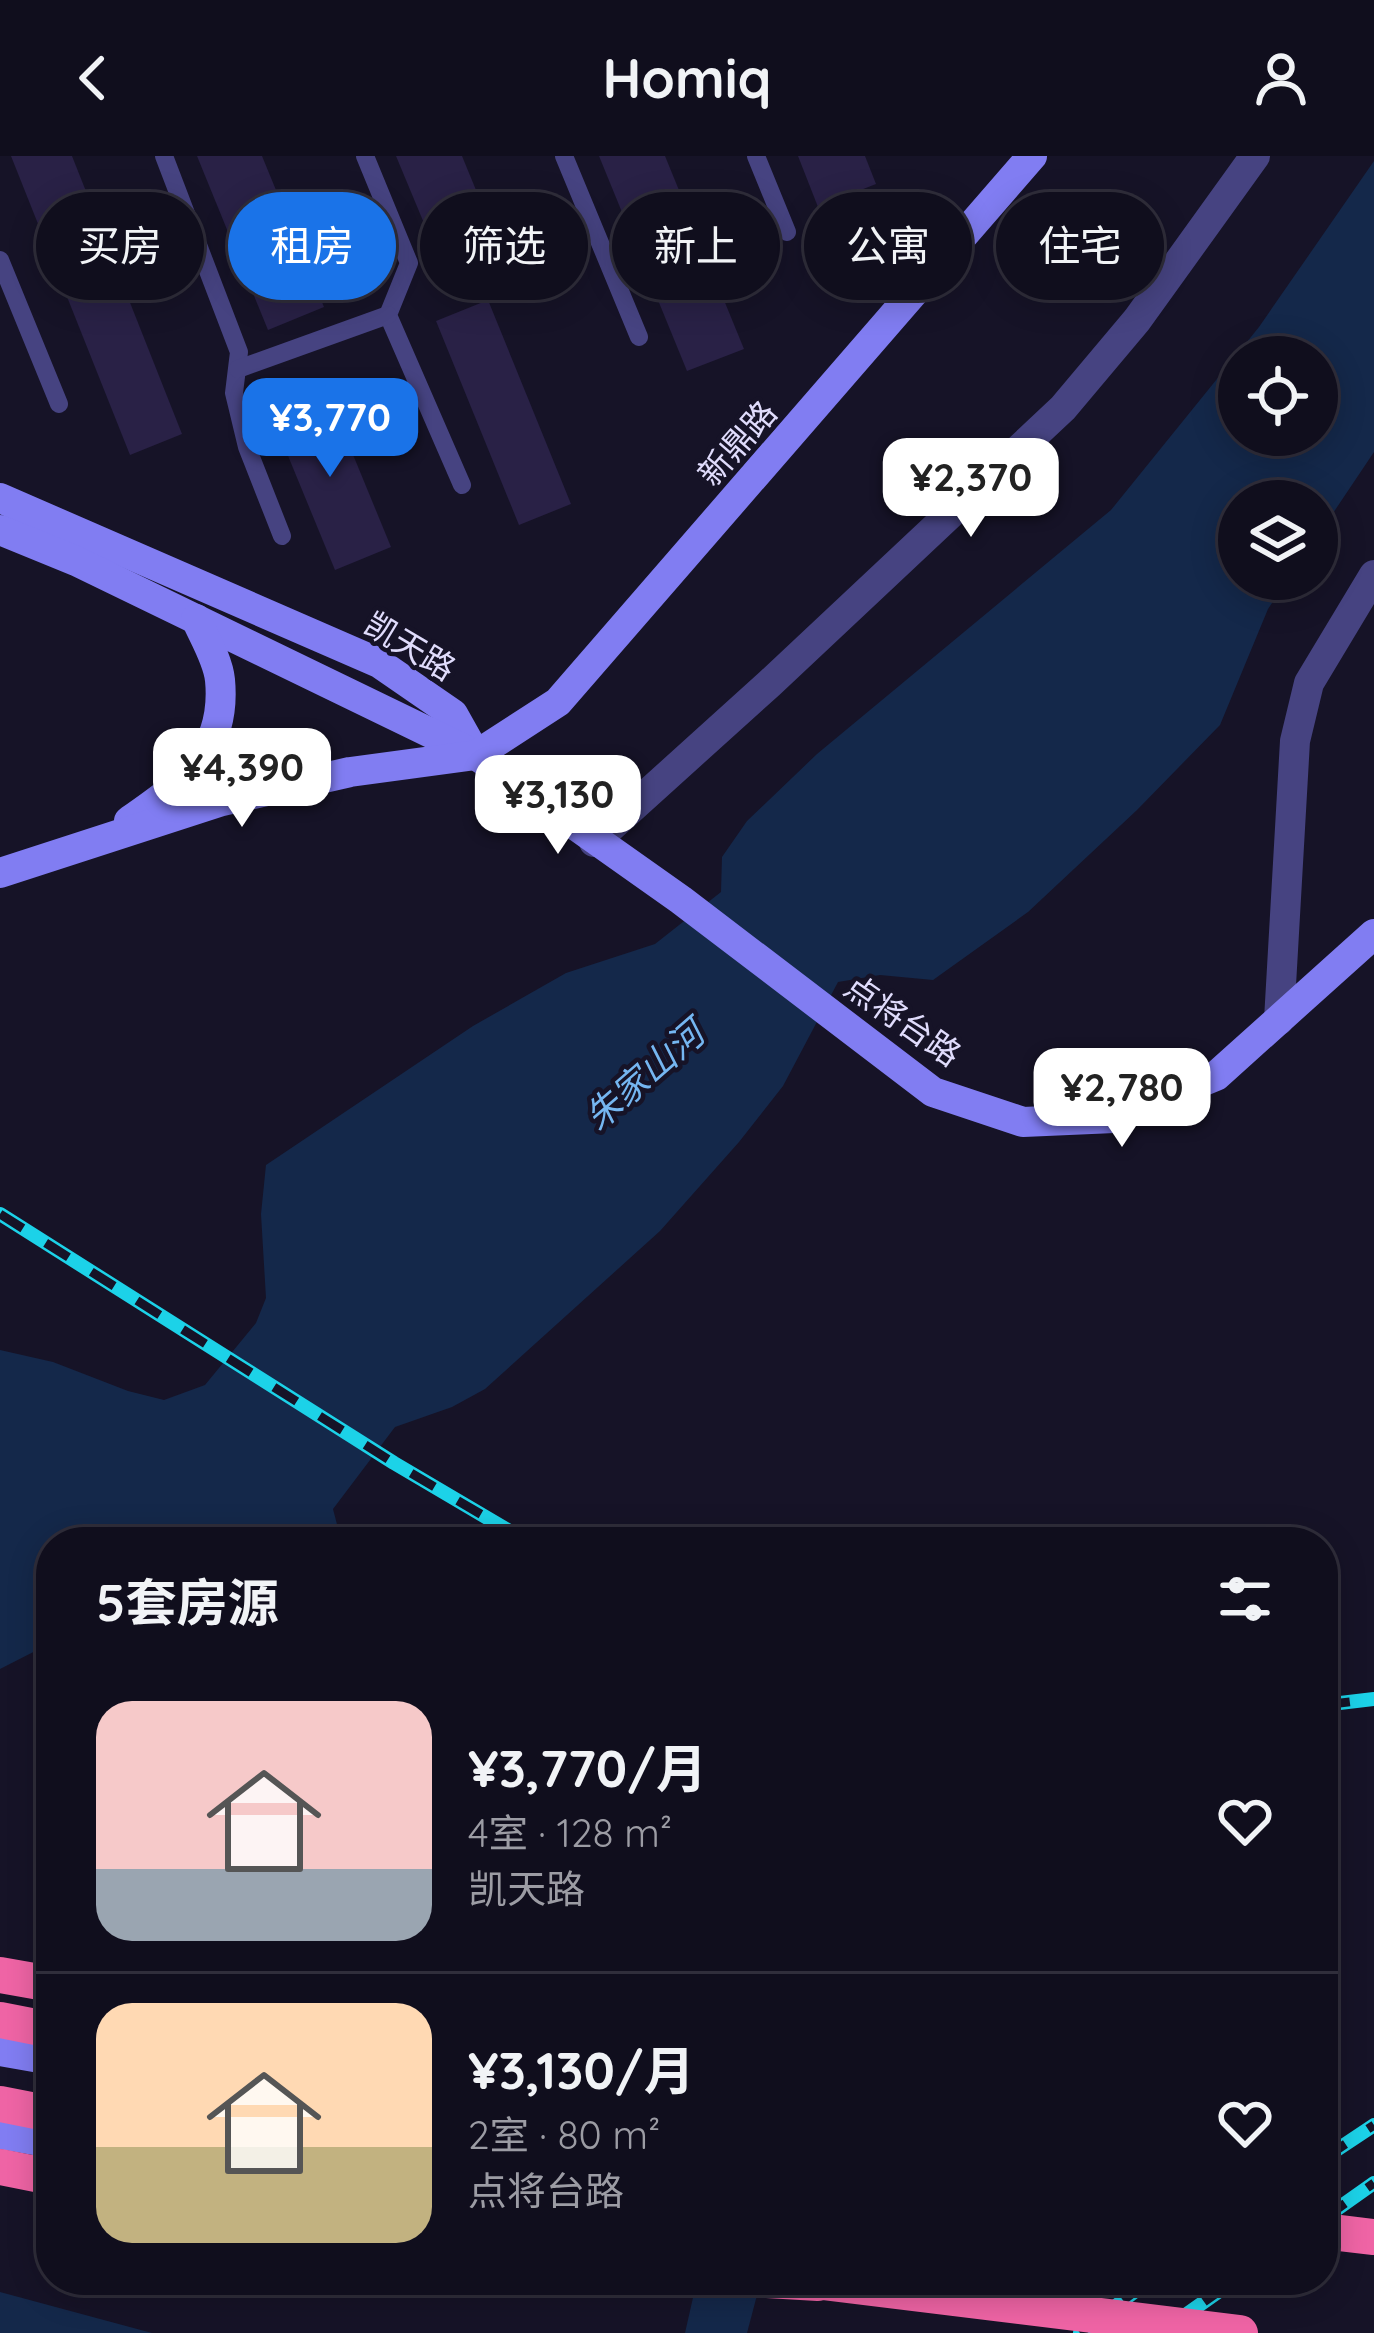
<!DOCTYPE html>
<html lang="zh">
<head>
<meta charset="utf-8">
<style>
	:root { --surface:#100e1d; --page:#191726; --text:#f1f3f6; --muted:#9c9ca4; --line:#302e3b; --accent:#1a73e8 }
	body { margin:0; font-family:Quicksand,"Noto Sans SC",sans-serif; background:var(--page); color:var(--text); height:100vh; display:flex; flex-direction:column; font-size:45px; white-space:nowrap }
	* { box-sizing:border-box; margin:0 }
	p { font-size:39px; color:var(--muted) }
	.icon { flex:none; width:66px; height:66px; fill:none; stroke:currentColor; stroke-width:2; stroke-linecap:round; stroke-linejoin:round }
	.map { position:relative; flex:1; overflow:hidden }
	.details { position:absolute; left:36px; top:1371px; width:1302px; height:768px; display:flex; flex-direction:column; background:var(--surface); border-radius:48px; box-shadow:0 6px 30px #0003,0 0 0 3px var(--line) }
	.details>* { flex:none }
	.guide { position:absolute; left:36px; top:36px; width:1302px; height:108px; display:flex; gap:24px }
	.tools { position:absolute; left:1218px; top:180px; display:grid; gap:24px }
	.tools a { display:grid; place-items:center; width:120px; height:120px; border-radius:50%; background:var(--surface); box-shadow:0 6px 30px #0003,0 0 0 3px var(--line); font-size:60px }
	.price { position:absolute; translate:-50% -102px; padding:0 27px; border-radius:24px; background:#fff; color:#222; font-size:39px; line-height:78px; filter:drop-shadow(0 3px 6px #0008) }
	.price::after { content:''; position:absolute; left:50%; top:72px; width:36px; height:27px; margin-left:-18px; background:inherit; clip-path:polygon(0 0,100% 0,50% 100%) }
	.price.on { background:var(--accent); color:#fff }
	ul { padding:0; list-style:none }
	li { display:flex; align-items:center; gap:36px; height:300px; padding:0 60px }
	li+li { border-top:3px solid var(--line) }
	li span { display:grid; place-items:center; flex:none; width:336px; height:240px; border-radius:36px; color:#555 }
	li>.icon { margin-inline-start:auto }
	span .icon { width:144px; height:144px; fill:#fffc; stroke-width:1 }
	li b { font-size:51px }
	h2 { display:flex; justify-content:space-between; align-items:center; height:144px; padding:0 60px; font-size:51px }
	.tag { padding:0 42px; border-radius:54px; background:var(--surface); box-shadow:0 6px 30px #0003,0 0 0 3px var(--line); font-size:42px; line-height:108px }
	.tag.on { background:var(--accent); color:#fff }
	header { display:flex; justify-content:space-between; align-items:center; height:156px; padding:0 60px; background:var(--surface); font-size:54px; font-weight:700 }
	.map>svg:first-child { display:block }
	.water { fill:#14284a; fill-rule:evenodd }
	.building { fill:#292146 }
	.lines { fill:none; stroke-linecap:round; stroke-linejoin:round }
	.lane { stroke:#464381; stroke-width:18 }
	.street { stroke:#464381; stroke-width:30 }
	.secondary { stroke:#817df2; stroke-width:30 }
	.highway { stroke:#ef64a5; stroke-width:36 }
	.rail-casing { stroke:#1cd2e8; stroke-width:14 }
	.rail { stroke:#161327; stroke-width:9; stroke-dasharray:27; stroke-linecap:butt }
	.highway-bridge { stroke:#ef64a5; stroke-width:36 }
	.labels { text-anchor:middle; stroke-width:9; stroke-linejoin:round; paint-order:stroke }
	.street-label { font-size:33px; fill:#e0dcfc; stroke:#161327 }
	.water-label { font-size:36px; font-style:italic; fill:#75b6f1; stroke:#161327 }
</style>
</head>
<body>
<header><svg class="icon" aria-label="back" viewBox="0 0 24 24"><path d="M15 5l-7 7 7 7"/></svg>Homiq<svg class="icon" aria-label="person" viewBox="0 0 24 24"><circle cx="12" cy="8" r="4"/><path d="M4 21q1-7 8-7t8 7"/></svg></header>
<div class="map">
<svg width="1374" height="2177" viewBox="0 0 1374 2177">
	<rect width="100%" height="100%" fill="#161327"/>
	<g class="water">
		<path d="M1374,5V296L1317,381V345H1239V423H1288L1268,453L1220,569L1137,654L1028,756L933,824L880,819L838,826L783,930L739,986L660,1075L485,1233L452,1251L395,1271L333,1353L340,1380L350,1386H51V1487L0,1513V1194L53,1206L128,1235L164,1244L205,1229L256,1167L266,1142L261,1058L266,1009L473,870L566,817L655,788L721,736L722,701L747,665L817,598L1111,354L1259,171ZM1239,201H1317V279H1239Z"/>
		<path d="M697,2124H761L747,2177H685Z"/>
		<path d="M0,2136L152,2177H0Z"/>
	</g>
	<g class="building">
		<path d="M11,0H72L182,278L130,299Z"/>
		<path d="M197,0H262L324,151L268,174Z"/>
		<path d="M396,0H462L492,73L436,96Z"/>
		<path d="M599,0H665L744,193L687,215Z"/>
		<path d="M798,0H865L876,28L818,51Z"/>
		<path d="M488,144L571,348L519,369L436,165Z"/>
		<path d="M326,233L391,391L335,414L270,256Z"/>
	</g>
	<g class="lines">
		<g class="lane">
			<path d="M164,0L239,196L234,237L247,291L282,380"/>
			<path d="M365,0L409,107L388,159L462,329"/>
			<path d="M564,0L639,181"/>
			<path d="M756,0L787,76"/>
			<path d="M0,104L59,248"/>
			<path d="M238,213L388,159"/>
		</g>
		<g class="street">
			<path d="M594,686L769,528L1063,252L1137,164L1255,0"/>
			<path d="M1279,864L1295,585L1309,527L1374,419"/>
		</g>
		<g class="secondary">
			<path d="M0,342L379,507L453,558L476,599"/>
			<path d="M0,374L76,405L476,599L681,744L933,936L1023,966L1114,962L1216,920L1374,778"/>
			<path d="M129,665C182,628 227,597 220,524C218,504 204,481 196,463"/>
			<path d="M0,717L222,645L350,616L476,599L558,546L1032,0"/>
			<path d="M0,1895L51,1904"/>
			<path d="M0,1978L51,1987"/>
		</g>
		<g class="highway">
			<path d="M0,1819L51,1828"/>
			<path d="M0,1864L51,1874"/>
			<path d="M0,1948L51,1958"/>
			<path d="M0,2011L51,2021"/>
			<path d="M1323,2075L1374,2081"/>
			<path d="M767,2124L818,2127"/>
		</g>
		<g class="rail-casing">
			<g id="rail">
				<path d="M0,1058L394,1307L528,1386"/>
				<path d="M1323,1549L1374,1543"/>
				<path d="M1323,2003L1374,1969"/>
				<path d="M1323,2063L1374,2027"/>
				<path d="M1080,2177L1150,2124"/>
				<path d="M1160,2177L1235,2124"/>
			</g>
		</g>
		<use href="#rail" class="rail"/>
		<path class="highway-bridge" d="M806,2124L1240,2177"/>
	</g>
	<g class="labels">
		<g class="street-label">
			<text transform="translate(737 287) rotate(-49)" y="12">新鼎路</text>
			<text transform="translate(410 490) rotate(31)" y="12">凯天路</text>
			<text transform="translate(903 864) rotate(35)" y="12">点将台路</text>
		</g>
		<g class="water-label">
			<text transform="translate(644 919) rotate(-41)" y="13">朱家山河</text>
		</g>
	</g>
</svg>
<div class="tools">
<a><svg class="icon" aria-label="locate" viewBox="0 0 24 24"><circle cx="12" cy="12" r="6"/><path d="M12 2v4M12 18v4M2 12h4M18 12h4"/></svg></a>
<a><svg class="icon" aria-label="layers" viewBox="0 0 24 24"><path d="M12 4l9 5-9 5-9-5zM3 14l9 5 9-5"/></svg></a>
</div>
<b class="price on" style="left:330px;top:324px">¥3,770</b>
<b class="price" style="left:971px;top:384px">¥2,370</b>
<b class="price" style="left:242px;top:674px">¥4,390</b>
<b class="price" style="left:558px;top:701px">¥3,130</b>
<b class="price" style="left:1122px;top:994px">¥2,780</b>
<div class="guide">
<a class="tag">买房</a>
<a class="tag on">租房</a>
<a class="tag">筛选</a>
<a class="tag">新上</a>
<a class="tag">公寓</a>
<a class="tag">住宅</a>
</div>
<section class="details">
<h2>5套房源<svg class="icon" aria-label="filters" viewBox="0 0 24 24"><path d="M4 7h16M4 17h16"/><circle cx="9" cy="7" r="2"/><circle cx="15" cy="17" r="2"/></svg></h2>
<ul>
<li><span style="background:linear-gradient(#f6c9c9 70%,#9aa5b1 0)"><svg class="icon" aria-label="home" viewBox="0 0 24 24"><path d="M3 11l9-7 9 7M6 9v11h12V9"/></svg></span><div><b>¥3,770/月</b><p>4室 · 128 m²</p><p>凯天路</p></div><svg class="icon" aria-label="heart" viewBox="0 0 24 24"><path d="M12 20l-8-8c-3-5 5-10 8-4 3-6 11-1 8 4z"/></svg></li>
<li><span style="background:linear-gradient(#ffd9b3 60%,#c2b280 0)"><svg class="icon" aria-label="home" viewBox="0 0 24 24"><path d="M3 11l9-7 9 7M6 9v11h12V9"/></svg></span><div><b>¥3,130/月</b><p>2室 · 80 m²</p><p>点将台路</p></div><svg class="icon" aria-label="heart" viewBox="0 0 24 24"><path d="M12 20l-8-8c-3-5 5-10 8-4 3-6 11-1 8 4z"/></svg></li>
</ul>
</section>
</div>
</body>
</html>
